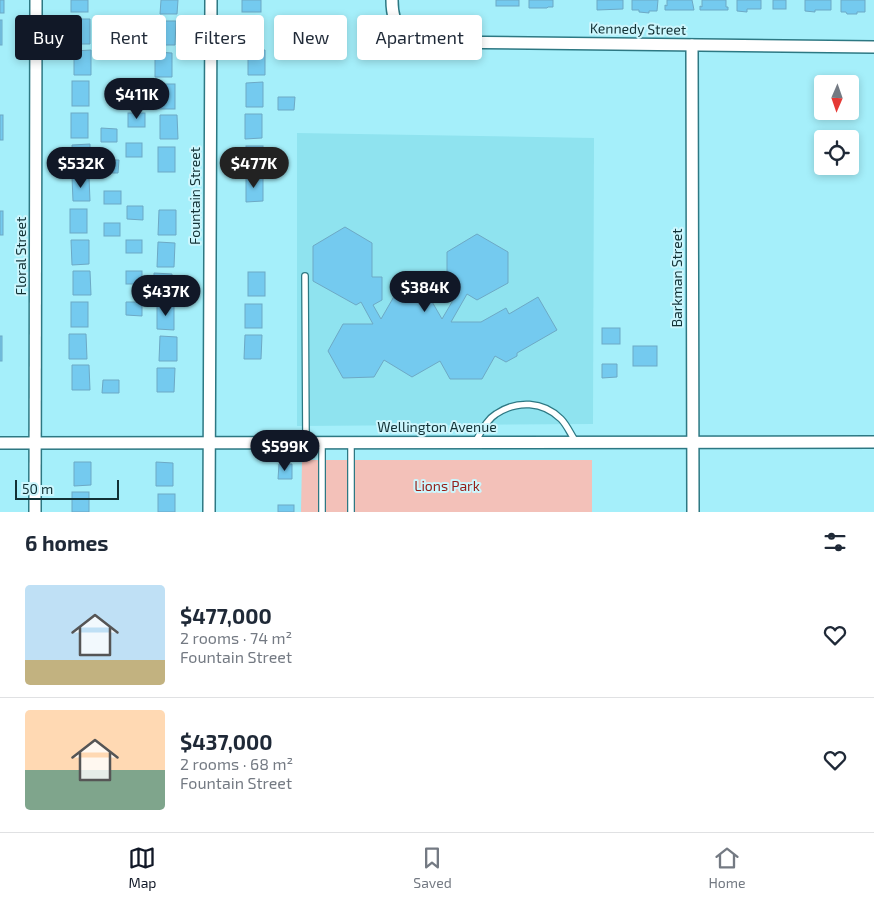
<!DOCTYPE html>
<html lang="en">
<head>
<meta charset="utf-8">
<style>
	:root { --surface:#fff; --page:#f2f2f3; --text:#1f2937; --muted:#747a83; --line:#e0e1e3; --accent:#111827 }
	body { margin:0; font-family:"Exo 2",sans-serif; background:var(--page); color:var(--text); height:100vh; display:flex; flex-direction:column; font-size:19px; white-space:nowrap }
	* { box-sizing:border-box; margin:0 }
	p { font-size:16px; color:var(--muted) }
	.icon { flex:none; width:28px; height:28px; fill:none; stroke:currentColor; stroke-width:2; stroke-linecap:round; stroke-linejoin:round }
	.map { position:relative; height:512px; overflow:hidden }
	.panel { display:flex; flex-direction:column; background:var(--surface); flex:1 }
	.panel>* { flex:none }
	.banner { position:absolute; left:15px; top:15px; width:500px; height:45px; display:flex; gap:10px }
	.needle { width:32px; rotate:182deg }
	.fabs { position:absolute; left:814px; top:75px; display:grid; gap:10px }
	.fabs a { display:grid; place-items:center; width:45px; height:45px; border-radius:5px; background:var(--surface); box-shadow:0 2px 8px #0003; font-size:25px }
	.scale { position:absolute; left:15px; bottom:12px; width:104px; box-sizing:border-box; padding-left:5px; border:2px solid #123135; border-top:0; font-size:14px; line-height:18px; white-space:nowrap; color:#123135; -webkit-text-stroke:4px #ccf6fd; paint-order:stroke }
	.price { position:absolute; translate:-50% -42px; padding:0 11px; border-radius:18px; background:var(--accent); color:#fff; font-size:16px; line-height:32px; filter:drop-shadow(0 1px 2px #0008) }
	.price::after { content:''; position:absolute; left:50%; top:30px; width:15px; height:11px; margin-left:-8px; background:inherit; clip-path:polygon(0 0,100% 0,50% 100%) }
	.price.on { background:#222; color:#fff }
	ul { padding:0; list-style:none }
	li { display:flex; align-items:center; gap:15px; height:125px; padding:0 25px }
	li+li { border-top:1px solid var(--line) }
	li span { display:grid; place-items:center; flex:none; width:140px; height:100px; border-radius:5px; color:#555 }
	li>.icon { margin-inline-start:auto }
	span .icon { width:60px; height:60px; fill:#fffc; stroke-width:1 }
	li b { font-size:21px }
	h2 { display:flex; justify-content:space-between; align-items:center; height:60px; padding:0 25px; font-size:21px }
	.chip { padding:0 18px; border-radius:5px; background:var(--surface); box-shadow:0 2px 8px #0003; font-size:18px; line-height:45px }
	.chip.on { background:var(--accent); color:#fff }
	.tab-bar { display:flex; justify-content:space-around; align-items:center; height:70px; border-top:1px solid var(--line); background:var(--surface); font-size:14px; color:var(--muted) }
	.tab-bar a { display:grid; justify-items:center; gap:2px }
	.tab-bar .on { color:var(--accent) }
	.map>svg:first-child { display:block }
	.built { fill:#8fe3ef }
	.green { fill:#f3c1b9 }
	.building { fill:#74caef; stroke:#6da9c5 }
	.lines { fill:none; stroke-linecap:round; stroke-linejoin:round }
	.lane-casing { stroke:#2d7883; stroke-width:8 }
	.street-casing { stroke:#2d7883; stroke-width:14 }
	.lane { stroke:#fff; stroke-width:5.5 }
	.street { stroke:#fff; stroke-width:11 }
	.labels { text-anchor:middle; stroke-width:4; stroke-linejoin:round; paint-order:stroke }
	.street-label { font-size:14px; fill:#123135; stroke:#ccf6fd }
	.park-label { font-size:14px; fill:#941d17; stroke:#ccf6fd }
</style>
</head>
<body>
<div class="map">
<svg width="874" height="512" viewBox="0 0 874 512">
	<rect width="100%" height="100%" fill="#a5effa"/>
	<path class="built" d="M297,133L594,138L593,424L297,426Z"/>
	<path class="green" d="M302,460H592V512H301Z"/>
	<g class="building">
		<rect x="0" y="0" width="4" height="13"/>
		<rect x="71" y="0" width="17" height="12"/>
		<path d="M161,0H178L177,14H160Z"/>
		<rect x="242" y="0" width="19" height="12"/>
		<rect x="496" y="0" width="23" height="6"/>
		<path d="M529,0H553V7H548L547,8H529Z"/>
		<path d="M597,0H623V9L597,10Z"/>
		<path d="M632,0H658L657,11H649V13L639,12V10H632Z"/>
		<path d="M667,0H692L694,10H665V5L667,6Z"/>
		<path d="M702,0H726V7H728V10H700V6L702,7Z"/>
		<path d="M737,0H761V9H747V12L737,11Z"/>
		<rect x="773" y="0" width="13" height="9"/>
		<path d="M805,0H831V10H815V12L805,11Z"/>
		<path d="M841,0H865V12H857V14H847L846,12H841Z"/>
		<path d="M72,19H90V44H73Z"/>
		<path d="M263,19V44H244V32H246V20Z"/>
		<rect x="0" y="20" width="2" height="25"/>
		<path d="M158,21H176L175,45H158Z"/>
		<path d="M91,50V75H74V51Z"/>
		<path d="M265,50V75H248V51Z"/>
		<path d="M155,52L172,53V77H155Z"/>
		<rect x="72" y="81" width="17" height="25"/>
		<path d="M263,82V107H246V83Z"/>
		<rect x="158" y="84" width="17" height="25"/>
		<path d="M278,97H295L294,110H278Z"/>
		<rect x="71" y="113" width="17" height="25"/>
		<rect x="128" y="113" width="17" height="14"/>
		<path d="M245,114H262V138L245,139Z"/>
		<rect x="0" y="115" width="3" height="25"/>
		<path d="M160,115H177L178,139H160Z"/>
		<path d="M101,128L117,129V142H101Z"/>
		<rect x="126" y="143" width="16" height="14"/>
		<path d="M90,144V169H73L72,145Z"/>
		<rect x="246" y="146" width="17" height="24"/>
		<rect x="158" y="147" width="17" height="25"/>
		<path d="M102,160H119L118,173H102Z"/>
		<path d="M72,177H89L90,201H73Z"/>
		<path d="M246,177H263V201L246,202Z"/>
		<rect x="104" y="191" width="17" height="13"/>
		<path d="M127,206H143V220L127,219Z"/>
		<rect x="70" y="209" width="17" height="24"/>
		<path d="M159,210H176V235H158Z"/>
		<rect x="0" y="211" width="3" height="24"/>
		<rect x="104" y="223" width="16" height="13"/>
		<path d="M345,227L372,243V277H382V300L373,305L381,319L396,293H427L442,319L459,290L447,283V252L477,234L508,252V283L477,300L467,294L451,322H481L506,308L509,314L538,297L557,330L517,353V356L506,362L495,356L482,379H450L440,361L412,377L384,360L374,377L343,378L328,351L343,324H373L361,302L356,305L313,281V246Z"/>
		<path d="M71,240H89V264L72,265Z"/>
		<rect x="126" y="240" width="16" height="13"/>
		<path d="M158,242L175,243L174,267H157Z"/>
		<path d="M73,271H90L91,295H73Z"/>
		<rect x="126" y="271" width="16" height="13"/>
		<rect x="248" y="272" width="17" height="24"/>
		<path d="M154,273L172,274L171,298H154Z"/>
		<rect x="71" y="302" width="17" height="25"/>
		<path d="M126,302H142V316L126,315Z"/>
		<rect x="245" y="304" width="17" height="24"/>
		<path d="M157,305H174V330L157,329Z"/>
		<rect x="602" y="328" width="18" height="16"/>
		<path d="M69,334H86L87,359H69Z"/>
		<path d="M245,335H262L261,359H244Z"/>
		<rect x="0" y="336" width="2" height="25"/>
		<path d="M160,336L177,337V361H159Z"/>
		<rect x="633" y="346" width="24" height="20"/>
		<path d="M602,364H617V377L602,378Z"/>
		<path d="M72,365H89L90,390H72Z"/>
		<path d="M157,368H175L174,392H157Z"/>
		<path d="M103,380H119V393H102Z"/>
		<path d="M74,462H91V485L74,486Z"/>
		<path d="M156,462L173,463V486H156Z"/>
		<path d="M279,464H292V479H278Z"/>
		<rect x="72" y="492" width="17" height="20"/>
		<rect x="158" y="494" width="17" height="18"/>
		<rect x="278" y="505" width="16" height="7"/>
	</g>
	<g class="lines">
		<g class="lane-casing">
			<g id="lane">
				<path d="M305,276L306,442"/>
				<path d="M322,442V512"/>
				<path d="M351,442V512"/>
				<path d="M475,442C481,433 486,420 496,414C517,400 543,401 561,419C567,425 571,435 576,442"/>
			</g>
		</g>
		<g class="street-casing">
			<g id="street">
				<path d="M392,0C392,31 405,37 433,42L874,47"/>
				<path d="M692,45L693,512"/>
				<path d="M0,443L874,442"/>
				<path d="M35,512L36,0"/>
				<path d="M209,512L211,0"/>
			</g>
		</g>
		<use href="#lane" class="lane"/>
		<use href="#street" class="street"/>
	</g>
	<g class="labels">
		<g class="street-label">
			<text transform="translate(638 29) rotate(1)" y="5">Kennedy Street</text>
			<text transform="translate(195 196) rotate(-90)" y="5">Fountain Street</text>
			<text transform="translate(21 256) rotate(-90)" y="5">Floral Street</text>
			<text transform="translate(677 278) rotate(-90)" y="5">Barkman Street</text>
			<text x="437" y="432">Wellington Avenue</text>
		</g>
		<g class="park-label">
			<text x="447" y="491">Lions Park</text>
		</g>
	</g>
</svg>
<div class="fabs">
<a><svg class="needle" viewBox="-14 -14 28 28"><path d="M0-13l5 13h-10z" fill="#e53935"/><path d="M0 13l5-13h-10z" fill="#747a83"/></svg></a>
<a><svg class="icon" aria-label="locate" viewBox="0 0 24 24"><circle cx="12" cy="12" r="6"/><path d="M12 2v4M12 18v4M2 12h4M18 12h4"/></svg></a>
</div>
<div class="scale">50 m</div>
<b class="price" style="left:137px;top:120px">$411K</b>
<b class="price" style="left:81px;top:189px">$532K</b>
<b class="price on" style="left:254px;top:189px">$477K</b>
<b class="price" style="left:425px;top:313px">$384K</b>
<b class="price" style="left:166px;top:317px">$437K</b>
<b class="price" style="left:285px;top:472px">$599K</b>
<div class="banner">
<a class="chip on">Buy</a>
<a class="chip">Rent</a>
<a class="chip">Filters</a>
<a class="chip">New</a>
<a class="chip">Apartment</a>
</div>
</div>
<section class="panel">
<h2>6 homes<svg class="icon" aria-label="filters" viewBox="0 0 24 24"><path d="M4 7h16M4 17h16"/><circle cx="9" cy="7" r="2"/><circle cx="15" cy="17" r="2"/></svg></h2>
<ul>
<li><span style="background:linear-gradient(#bfe0f5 75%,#c2b280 0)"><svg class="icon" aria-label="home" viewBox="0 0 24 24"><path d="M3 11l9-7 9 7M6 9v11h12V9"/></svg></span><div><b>$477,000</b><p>2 rooms · 74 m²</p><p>Fountain Street</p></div><svg class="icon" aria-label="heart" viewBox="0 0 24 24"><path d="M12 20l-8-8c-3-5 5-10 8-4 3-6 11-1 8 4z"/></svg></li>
<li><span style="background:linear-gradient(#ffd9b3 60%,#7fa58c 0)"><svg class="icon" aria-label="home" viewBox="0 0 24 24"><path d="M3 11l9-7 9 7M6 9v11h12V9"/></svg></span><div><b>$437,000</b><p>2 rooms · 68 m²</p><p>Fountain Street</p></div><svg class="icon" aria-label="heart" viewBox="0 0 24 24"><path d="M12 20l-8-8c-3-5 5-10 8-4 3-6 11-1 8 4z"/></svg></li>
</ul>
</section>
<nav class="tab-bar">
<a class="on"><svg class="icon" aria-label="map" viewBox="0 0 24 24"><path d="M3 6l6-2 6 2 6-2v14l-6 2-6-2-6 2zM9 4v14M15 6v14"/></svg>Map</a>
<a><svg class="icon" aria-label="saved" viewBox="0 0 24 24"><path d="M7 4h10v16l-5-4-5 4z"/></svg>Saved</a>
<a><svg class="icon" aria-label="home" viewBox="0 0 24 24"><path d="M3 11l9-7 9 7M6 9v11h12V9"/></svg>Home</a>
</nav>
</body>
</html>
